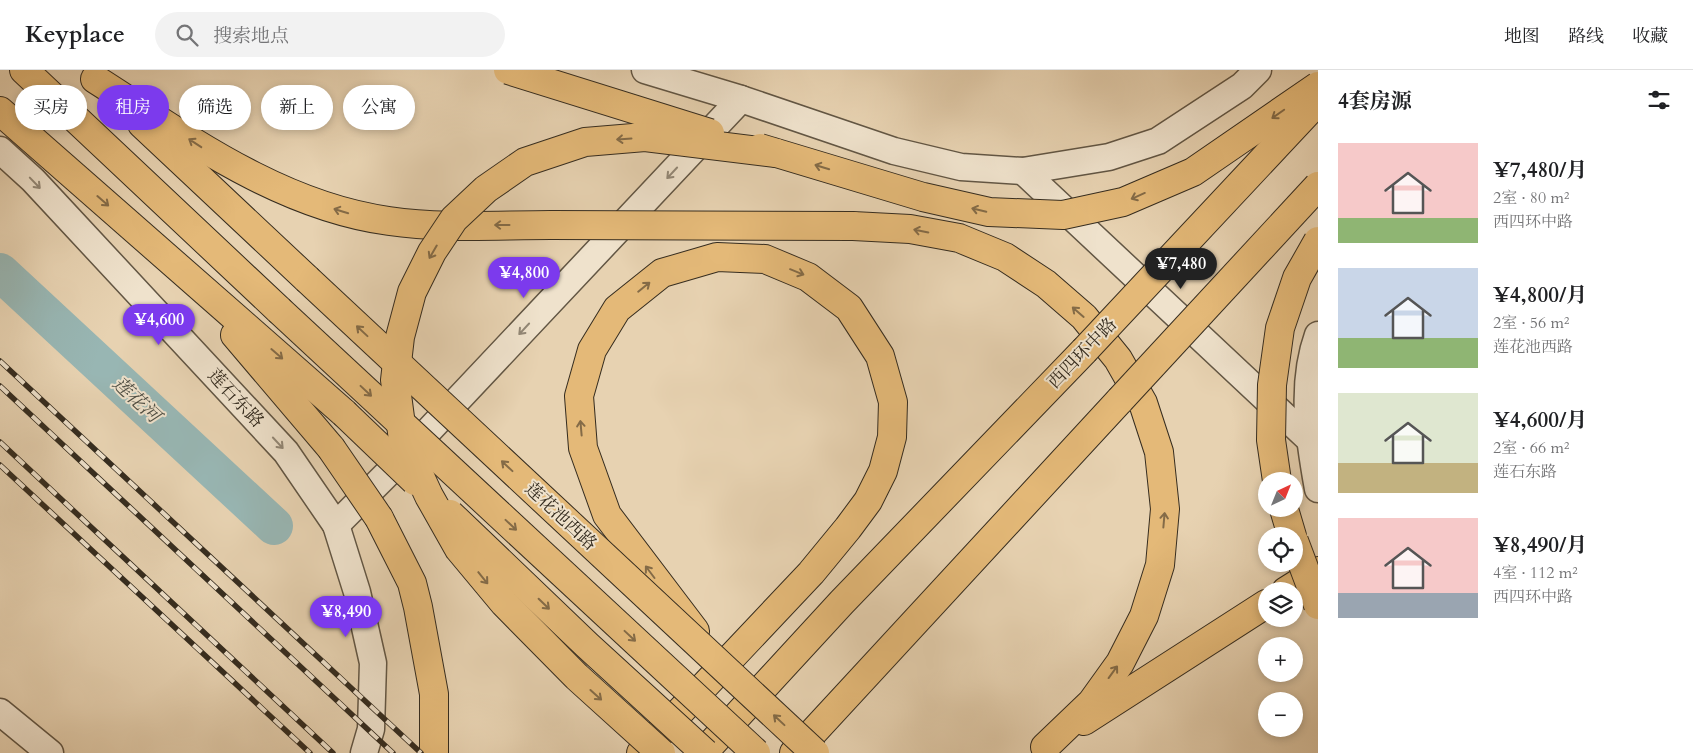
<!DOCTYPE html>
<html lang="zh">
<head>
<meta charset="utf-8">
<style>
	:root { --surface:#fff; --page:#f2f2f2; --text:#202124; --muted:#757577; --line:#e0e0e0; --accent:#7c3aed }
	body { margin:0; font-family:Cardo,"Noto Serif SC",serif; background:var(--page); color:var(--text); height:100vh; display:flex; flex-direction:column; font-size:19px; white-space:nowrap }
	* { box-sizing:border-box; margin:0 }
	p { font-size:16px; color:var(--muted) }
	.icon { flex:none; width:28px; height:28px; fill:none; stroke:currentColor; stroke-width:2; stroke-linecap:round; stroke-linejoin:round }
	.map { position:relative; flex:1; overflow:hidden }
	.side { display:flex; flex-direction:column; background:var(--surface); width:375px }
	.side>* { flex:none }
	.top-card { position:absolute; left:15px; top:15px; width:475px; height:45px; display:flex; gap:10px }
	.needle { width:32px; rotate:43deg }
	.fabs { position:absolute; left:1258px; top:402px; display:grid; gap:10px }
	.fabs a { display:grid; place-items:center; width:45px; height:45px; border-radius:50%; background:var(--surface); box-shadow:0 2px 8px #0003; font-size:25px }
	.price { position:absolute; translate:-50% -42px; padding:0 11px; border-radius:18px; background:var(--accent); color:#fff; font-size:16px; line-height:32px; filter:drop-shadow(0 1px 2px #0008) }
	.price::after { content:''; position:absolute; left:50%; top:30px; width:15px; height:11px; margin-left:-8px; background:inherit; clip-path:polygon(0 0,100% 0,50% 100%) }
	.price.selected { background:#222; color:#fff }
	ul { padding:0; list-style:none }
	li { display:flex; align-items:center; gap:15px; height:125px; padding:0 20px }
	li span { display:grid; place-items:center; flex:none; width:140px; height:100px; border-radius:0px; color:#555 }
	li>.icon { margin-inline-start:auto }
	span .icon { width:60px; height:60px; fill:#fffc; stroke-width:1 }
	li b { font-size:21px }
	h2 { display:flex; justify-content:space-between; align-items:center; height:60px; padding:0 20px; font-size:21px }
	.chip { padding:0 18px; border-radius:22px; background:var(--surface); box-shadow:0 2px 8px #0003; font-size:18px; line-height:45px }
	.chip.selected { background:var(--accent); color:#fff }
	header { display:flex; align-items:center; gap:30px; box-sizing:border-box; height:70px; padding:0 25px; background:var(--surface); border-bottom:1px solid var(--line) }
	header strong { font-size:24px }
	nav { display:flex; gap:28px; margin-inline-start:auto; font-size:18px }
	.search { width:350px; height:45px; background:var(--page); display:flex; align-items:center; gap:12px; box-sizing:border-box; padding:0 18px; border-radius:28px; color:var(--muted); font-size:19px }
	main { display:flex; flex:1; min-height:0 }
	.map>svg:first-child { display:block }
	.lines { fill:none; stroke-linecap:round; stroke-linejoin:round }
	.river { stroke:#98b6b3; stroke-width:38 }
	.minor-casing { stroke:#625644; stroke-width:29 }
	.highway-casing { stroke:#352c1f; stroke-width:30 }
	.minor { stroke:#efe2cc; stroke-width:26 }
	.highway { stroke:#e4b978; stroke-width:28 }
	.rail-casing { stroke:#352c1f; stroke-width:5.5 }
	.rail { stroke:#efe2cc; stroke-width:4; stroke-dasharray:11; stroke-linecap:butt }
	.highway-bridge-casing { stroke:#352c1f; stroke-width:30; stroke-linecap:butt }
	.highway-bridge { stroke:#e4b978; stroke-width:28 }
	.oneway { stroke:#846b47 }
	.oneway2 { stroke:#928776 }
	.labels { text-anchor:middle; stroke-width:4; stroke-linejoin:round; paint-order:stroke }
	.street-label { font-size:18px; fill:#352c1f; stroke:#efe2cc }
	.water-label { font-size:19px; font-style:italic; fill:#4e4e44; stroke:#efe2cc }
</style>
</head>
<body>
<header>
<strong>Keyplace</strong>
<div class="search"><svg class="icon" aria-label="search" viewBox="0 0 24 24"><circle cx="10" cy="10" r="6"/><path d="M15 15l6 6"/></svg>搜索地点</div>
<nav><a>地图</a><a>路线</a><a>收藏</a></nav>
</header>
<main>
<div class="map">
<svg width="1318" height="683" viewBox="0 0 1318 683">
	<rect width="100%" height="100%" fill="#e7d2b1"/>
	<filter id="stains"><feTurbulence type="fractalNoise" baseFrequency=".004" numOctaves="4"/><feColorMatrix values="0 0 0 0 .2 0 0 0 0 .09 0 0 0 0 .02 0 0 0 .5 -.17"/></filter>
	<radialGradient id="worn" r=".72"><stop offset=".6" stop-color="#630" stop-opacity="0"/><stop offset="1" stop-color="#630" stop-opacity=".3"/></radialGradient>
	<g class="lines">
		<path class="river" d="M0,202L274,456"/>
		<g class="minor-casing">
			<g id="minor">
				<path d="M645,0L741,29L894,81L961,97L1023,101L1109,87L1158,71L1242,16L1258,0"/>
				<path d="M0,80L33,110L286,382L336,455L357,522L373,593L371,659L364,683"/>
				<path d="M1023,101L1310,370"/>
				<path d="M1318,265C1300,315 1309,369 1318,419"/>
				<path d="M336,455L402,389L741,29"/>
				<path d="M0,642L50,683"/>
			</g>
		</g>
		<g class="highway-casing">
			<g id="highway">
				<path d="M24,0L279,240"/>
				<path d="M95,9C186,67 279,136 389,151C442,159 497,155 551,155"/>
				<path d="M0,41L344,343"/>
				<path d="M142,54L307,209"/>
				<path d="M853,156L910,159L959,168L1005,187L1046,214L1084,247L1118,289L1143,333L1159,382L1165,439L1160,495L1144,546L1120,593L1092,632L1045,677"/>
				<path d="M235,265L331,378"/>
				<path d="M1284,439L1292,466"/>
				<path d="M379,448L412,513L418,537L434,624V683"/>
				<path d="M1286,521L1318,501"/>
				<path d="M1084,651L1266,534"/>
				<path d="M641,683L811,503L848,458L868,431L883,401L892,367L893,332L880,286L849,238L808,207L765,189L717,187L662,203L617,239L592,280L579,326L583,378L607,445L695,561"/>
				<path d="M703,683L842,532L1084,281"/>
				<path d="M794,683L1120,330"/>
			</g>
		</g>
		<use href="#minor" class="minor"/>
		<use href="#highway" class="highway"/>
		<g class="rail-casing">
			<g id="rail">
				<path d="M0,291L421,683"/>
				<path d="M0,316L393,683"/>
				<path d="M0,372L333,683"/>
				<path d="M0,395L310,683"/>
			</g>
		</g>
		<use href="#rail" class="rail"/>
		<g class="highway-bridge-casing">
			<g id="highway-bridge">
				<path d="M508,0L710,63"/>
				<path d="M760,78L923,127L989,142L1063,145L1123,132L1193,102L1318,16"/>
				<path d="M551,155L853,156"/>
				<path d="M307,209L815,683"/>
				<path d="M279,240L756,683"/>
				<path d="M1084,281L1318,31"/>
				<path d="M1120,330L1318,116"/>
				<path d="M344,343L415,411"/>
				<path d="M331,378L379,448"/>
				<path d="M1277,411L1271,370L1272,315L1280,258L1297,208L1318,171"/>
				<path d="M450,444L587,575L705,683"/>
				<path d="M1294,471L1318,535"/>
				<path d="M661,683L577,607L504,533L459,479L429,426L403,370L395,310L400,267L412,222L432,182L454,149L486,119L525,92L585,72L645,67L776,83"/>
			</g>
		</g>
		<use href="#highway-bridge" class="highway-bridge"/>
	</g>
	<defs><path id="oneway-shaft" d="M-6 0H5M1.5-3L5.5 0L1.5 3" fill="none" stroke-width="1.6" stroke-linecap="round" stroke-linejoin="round" transform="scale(1.25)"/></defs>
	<g class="oneway">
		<use href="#oneway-shaft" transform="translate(1278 44) rotate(145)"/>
		<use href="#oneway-shaft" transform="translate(624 69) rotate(176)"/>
		<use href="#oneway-shaft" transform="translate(195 73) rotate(-147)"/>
		<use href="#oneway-shaft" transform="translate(822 97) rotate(-163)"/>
		<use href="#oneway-shaft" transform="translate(1138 126) rotate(156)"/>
		<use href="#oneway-shaft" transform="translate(103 131) rotate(41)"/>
		<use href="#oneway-shaft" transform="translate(979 140) rotate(-167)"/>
		<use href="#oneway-shaft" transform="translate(341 141) rotate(-163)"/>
		<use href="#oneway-shaft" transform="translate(502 155) rotate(180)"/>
		<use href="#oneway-shaft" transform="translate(921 161) rotate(-169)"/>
		<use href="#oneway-shaft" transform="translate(433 182) rotate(120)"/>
		<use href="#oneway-shaft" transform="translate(797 202) rotate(22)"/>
		<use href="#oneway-shaft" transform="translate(644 217) rotate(-39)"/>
		<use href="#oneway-shaft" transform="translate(1078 242) rotate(-139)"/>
		<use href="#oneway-shaft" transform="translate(362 261) rotate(-137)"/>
		<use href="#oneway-shaft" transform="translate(277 284) rotate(41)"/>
		<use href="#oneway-shaft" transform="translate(366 321) rotate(43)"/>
		<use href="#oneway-shaft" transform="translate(581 358) rotate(-95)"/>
		<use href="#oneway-shaft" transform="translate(507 396) rotate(-137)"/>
		<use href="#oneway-shaft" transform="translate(1164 450) rotate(-85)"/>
		<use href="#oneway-shaft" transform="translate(511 455) rotate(43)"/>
		<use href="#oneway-shaft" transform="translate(650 502) rotate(-127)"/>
		<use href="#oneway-shaft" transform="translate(483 508) rotate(51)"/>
		<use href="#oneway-shaft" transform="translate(544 534) rotate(44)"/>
		<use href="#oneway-shaft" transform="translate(630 566) rotate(43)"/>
		<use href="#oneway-shaft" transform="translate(1113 602) rotate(-54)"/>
		<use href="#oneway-shaft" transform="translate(596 625) rotate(42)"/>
		<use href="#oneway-shaft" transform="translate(779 650) rotate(-137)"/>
	</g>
	<g class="oneway2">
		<use href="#oneway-shaft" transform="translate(672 103) rotate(133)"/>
		<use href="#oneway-shaft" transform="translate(35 113) rotate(46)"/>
		<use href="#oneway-shaft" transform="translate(524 259) rotate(133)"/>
		<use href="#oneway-shaft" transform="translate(278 373) rotate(47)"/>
	</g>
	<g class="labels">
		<g class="street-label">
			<text transform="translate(1082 283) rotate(-46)" y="6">西四环中路</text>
			<text transform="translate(236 328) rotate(47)" y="6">莲石东路</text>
			<text transform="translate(561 446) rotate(43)" y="6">莲花池西路</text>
		</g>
		<g class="water-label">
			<text transform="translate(137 329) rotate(43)" y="7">莲花河</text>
		</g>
	</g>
	<rect width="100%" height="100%" filter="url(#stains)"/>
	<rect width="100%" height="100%" fill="url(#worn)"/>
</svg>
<div class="fabs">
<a><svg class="needle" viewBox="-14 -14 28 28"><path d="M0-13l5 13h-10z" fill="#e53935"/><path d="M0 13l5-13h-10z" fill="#757577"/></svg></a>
<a><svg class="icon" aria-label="locate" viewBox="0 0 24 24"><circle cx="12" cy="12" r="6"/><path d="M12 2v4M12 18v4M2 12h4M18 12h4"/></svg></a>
<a><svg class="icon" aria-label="layers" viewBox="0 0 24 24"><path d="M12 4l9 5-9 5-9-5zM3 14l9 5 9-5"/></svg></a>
<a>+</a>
<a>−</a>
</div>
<b class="price selected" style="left:1181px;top:220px">¥7,480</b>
<b class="price" style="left:524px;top:229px">¥4,800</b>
<b class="price" style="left:159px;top:276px">¥4,600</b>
<b class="price" style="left:346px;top:568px">¥8,490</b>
<div class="top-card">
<a class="chip">买房</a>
<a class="chip selected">租房</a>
<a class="chip">筛选</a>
<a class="chip">新上</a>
<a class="chip">公寓</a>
</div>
</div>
<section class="side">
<h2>4套房源<svg class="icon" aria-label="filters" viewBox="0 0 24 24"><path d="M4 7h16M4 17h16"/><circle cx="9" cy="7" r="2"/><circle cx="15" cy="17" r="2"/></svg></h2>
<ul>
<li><span style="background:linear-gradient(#f6c9c9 75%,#8fb573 0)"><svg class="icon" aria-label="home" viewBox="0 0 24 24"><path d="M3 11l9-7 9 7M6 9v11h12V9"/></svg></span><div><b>¥7,480/月</b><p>2室 · 80 m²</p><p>西四环中路</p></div></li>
<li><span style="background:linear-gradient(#c9d6e8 70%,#8fb573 0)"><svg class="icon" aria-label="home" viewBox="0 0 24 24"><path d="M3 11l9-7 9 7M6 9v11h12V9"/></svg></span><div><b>¥4,800/月</b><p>2室 · 56 m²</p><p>莲花池西路</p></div></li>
<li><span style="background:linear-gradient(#dfe7d0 70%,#c2b280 0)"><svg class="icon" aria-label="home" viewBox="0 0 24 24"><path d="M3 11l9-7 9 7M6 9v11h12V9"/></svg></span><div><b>¥4,600/月</b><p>2室 · 66 m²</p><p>莲石东路</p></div></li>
<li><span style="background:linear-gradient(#f6c9c9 75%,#9aa5b1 0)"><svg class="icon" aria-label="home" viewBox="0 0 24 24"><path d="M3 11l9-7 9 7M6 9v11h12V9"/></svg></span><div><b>¥8,490/月</b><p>4室 · 112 m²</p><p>西四环中路</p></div></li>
</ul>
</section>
</main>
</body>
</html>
